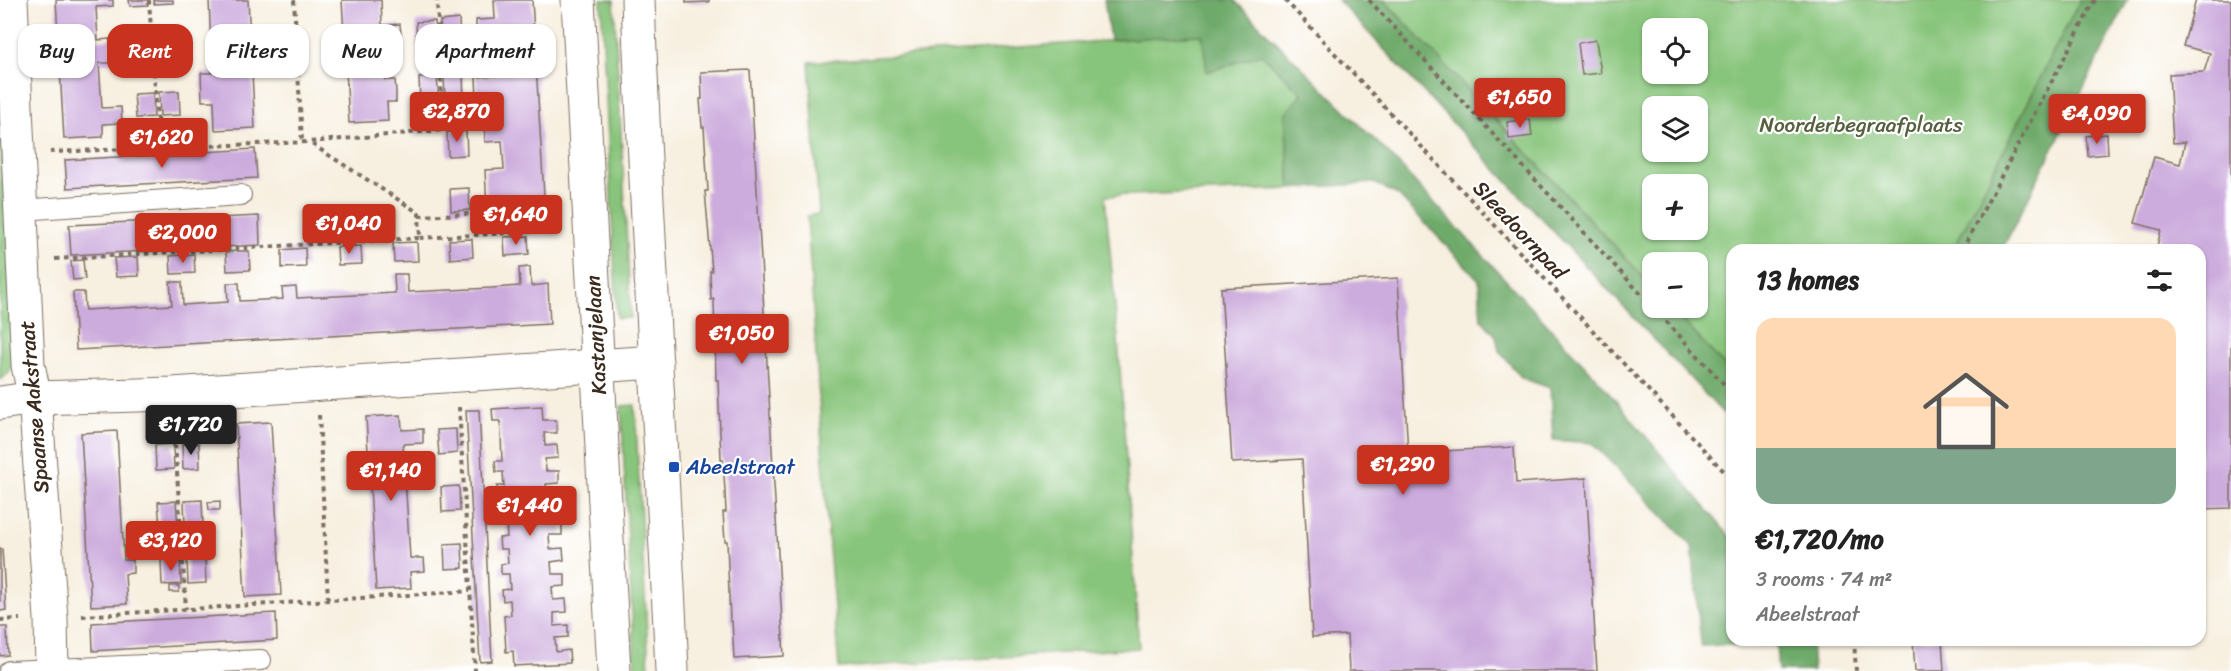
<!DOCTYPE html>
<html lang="en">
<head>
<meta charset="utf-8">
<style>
	:root { --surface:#fff; --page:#f6f6f6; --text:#222; --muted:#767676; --accent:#c8321e }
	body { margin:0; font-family:Sriracha,sans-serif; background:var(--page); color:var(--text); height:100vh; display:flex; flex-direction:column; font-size:22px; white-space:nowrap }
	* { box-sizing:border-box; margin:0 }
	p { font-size:20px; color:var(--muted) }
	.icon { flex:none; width:33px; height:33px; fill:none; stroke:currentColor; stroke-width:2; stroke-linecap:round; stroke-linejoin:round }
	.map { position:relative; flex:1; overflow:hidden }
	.sheet { position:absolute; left:1726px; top:244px; width:480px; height:402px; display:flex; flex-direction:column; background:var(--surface); border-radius:18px; box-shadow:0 2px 4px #0004 }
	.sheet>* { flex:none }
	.top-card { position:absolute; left:18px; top:24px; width:570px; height:54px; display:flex; gap:12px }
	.controls { position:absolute; left:1642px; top:18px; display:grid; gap:12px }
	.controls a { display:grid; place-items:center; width:66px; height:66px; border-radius:12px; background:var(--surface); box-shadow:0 2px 4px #0004; font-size:30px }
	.price { position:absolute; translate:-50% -51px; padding:0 14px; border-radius:6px; background:var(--accent); color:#fff; font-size:20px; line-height:39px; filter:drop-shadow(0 2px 3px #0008) }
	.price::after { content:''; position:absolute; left:50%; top:36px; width:18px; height:14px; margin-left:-9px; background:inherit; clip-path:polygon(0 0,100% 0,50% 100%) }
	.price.current { background:#222; color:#fff }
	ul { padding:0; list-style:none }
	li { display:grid; align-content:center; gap:12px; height:318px; padding:0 30px }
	li span { display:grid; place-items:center; height:186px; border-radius:18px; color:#555 }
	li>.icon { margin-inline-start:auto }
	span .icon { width:108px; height:108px; fill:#fffc; stroke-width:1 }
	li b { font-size:26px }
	h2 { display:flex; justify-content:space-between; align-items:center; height:72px; padding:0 30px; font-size:26px }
	.tag { padding:0 21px; border-radius:18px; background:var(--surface); box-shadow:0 2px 4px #0004; font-size:21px; line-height:54px }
	.tag.current { background:var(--accent); color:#fff }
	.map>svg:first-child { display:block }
	.green { fill:#88c57b; stroke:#62784c; stroke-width:1.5; fill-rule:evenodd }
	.forest { fill:#6eaa6b; stroke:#546a44; stroke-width:1.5 }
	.building { fill:#ccacdd }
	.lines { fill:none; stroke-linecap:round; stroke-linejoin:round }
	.service-casing { stroke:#7d6f62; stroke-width:22 }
	.minor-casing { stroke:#7d6f62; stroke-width:35 }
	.tertiary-casing { stroke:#7d6f62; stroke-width:35 }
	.path { stroke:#7d6f62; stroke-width:4; stroke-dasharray:4.5 4.5; stroke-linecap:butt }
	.service { stroke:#fff; stroke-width:20 }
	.minor { stroke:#fff; stroke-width:33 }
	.tertiary { stroke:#fff; stroke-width:33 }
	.transit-dot { fill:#1a4fb4; stroke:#fff; stroke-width:2 }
	.labels { text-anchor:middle; stroke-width:4.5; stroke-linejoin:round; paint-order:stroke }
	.park-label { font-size:21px; fill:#56603f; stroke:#fff }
	.street-label { font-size:21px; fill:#3b2a1e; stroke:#fff }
	.transit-label { font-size:21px; fill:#164399; stroke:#fff; text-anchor:start }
</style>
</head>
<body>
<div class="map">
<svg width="2231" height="671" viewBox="0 0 2231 671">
	<rect width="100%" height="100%" fill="#fff"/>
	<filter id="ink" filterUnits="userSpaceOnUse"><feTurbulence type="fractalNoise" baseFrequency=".0167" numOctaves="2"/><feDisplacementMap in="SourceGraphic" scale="12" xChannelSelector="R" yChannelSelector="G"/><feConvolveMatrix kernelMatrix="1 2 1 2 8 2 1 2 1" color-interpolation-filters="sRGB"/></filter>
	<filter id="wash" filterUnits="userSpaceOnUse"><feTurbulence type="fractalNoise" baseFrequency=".008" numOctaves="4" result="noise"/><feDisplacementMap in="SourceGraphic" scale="24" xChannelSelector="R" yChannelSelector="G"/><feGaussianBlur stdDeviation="1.35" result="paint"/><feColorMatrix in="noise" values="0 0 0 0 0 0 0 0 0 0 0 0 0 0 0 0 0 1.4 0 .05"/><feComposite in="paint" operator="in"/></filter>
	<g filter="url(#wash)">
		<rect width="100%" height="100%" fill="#f7efdf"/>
		<g class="green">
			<path d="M601,0H614L631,318H617Z"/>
			<path d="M1384,0H2080L1953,250H1732V374L1671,308H1698V262H1653V288ZM1653,28H1698V74H1653ZM1653,106H1698V152H1653ZM1653,184H1698V230H1653Z"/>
			<path d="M1202,34L1262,54L1302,94L1285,114L1290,189L1105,196L1118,339L1139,648L839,668L828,535L807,216L819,214L809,62Z"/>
			<path d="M0,137L3,140L14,361L9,373L0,380Z"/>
			<path d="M635,405L649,671H635L621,406Z"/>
		</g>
		<g class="forest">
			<path d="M1104,0H1234L1390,155L1602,384L1732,539V640L1811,641L1813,671H1778L1776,644L1701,646L1692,546L1592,443L1553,440L1550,388L1522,378L1499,351L1496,336L1481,319L1479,280L1398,195L1374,183L1290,189L1285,114L1302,94L1262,54L1207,72L1202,35L1110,40Z"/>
			<path d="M1338,0H1384L1633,266L1653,288V308H1671L1732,374V423Z"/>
			<path d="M2080,0H2128L2002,250H1953Z"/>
		</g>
		<g id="blocks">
			<g class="building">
				<path d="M56,0H113V6L96,7L98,40L110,39L111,63H99L102,108L121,107L122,123L103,124V137L64,139Z"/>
				<path d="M129,0H148V5L130,6Z"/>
				<path d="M154,0H173V3L154,4Z"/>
				<path d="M209,0H248L255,128L215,130L214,101H202L201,73H212Z"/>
				<path d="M342,0H381L382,25L400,24L401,35L383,36L385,80H395L396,91V102H387L388,121L349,123Z"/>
				<path d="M494,0H532L544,195L524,197L525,208L487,210L485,170L504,169L502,141L485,142L484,114L501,113L500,97L477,99L476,77L498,76L496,41H484L483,30H476V20L495,19Z"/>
				<path d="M686,0H709V2L686,3Z"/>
				<path d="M2196,0H2231V508L2200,509V250H2156L2161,230L2135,223L2154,157L2180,164L2185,142L2173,143L2169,74L2204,72L2210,53L2183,46Z"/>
				<path d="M459,19L460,43L442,44L440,21Z"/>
				<path d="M435,21L436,45L417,46L416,22Z"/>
				<path d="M174,35L176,59L158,61L157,36Z"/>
				<path d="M150,37L151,61L132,62L131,38Z"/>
				<path d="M1596,40L1601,73L1582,75L1578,43Z"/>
				<path d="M750,70L784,656L734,659L732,621H730L727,541H725L723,512H726L725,491L723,460H721L718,380H716L714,299L711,300L710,271H712L705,191H708L704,127H702L700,99H702L701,72Z"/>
				<path d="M463,75L464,99L445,100L444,76Z"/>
				<path d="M437,77L439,100L420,101L419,78Z"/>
				<path d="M179,91L180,115L160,116L159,92Z"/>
				<path d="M153,93L154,117L136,118L134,94Z"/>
				<path d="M470,115V126L448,127L447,116Z"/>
				<path d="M1530,119L1532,136L1509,139L1507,122Z"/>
				<path d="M466,131L467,155L448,156L447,132Z"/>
				<path d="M2107,134L2108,154L2088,156L2086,136Z"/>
				<path d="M255,149L257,178L67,188L65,160Z"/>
				<path d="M469,188L470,210L451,211L450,189Z"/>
				<path d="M259,216L260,245L71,255L69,225Z"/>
				<path d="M528,236L529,254L505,256L504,237Z"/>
				<path d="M472,239L473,257L450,259L449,240Z"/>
				<path d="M417,242L418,261L394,262L393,243Z"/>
				<path d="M349,246H361L362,264L338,265L337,247Z"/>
				<path d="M305,248L306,267L282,268V250Z"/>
				<path d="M238,251H249L250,270L227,271L226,252Z"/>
				<path d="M194,254L195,273L171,274L170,256Z"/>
				<path d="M138,257L139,276L116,277L114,258Z"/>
				<path d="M83,260L85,279L73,280L71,261Z"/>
				<path d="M530,267L531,286L548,284L550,324L76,350L73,292H84L85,310L172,305L170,282H182L183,305L228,302L227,283H239L240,301L283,299L282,288L296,287L297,298L395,293L394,274H407L408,292L492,288L520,286L519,268Z"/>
				<path d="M1398,278L1408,453L1514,447L1516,483L1586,478L1597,671H1349L1347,635L1312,637L1302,459L1232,463L1221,288Z"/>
				<path d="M542,406L543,420H556L557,433H544L545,446L557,445L558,458L545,459L546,471H559V483L546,484L547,497H560L561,509L548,510L549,523L562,522V535H549L550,549L563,548L564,560L551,562L552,574H565V586L552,587L553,600L566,599L567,612L554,613V626L568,625V637L555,638L556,652L569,650L570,663L514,666L513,651L506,652L504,616L511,615L510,600L503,601L502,590L510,589L509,574H501V564L508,563L507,549H500L499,538L507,537L506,523H499L498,513H505L504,498H497V486H504L503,472H496L495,461H502L501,435L500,421H493L492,409Z"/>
				<path d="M466,410H479L492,661L480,662Z"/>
				<path d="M401,415L402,430L423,429V443L403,444L410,558H424L425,571L410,572L411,588L376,590L366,417Z"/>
				<path d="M271,422L281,595L245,597L236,424Z"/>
				<path d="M456,429L457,453L439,455L437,430Z"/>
				<path d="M117,431L124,560H133V573L125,574L127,604L91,606L81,433Z"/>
				<path d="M199,443L200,468L183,469L182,444Z"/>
				<path d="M173,444L174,469L156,470L155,445Z"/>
				<path d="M459,486L460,511L442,512L441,487Z"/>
				<path d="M202,500L203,525L185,526L184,501Z"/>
				<path d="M176,501L178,527L160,528L158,502Z"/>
				<path d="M220,501V510H209L208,502Z"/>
				<path d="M462,543L463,568L445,569L444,544Z"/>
				<path d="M0,549H2L6,610L0,611Z"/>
				<path d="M205,558L206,583L188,584L187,559Z"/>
				<path d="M180,559L181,584L162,585L161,560Z"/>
				<rect x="170" y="586" width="9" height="6"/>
				<path d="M276,613L277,640L93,651L92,623Z"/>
				<path d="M0,627H7L8,655L0,656Z"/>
				<path d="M1913,640H1942L1944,671H1915Z"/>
			</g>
		</g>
	</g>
	<g filter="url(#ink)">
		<use href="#blocks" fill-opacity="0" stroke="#7d6f62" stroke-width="1.5"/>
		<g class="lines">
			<g class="service-casing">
				<g id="service">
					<path d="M21,210L241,195"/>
					<path d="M9,671L261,660"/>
				</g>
			</g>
			<g class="minor-casing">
				<g id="minor">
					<path d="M11,0L28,365L35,398L51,618L52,671"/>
					<path d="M0,403L35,398L172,394L656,362"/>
				</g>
			</g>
			<g class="tertiary-casing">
				<g id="tertiary">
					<path d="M578,0L614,671"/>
					<path d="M638,0C646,224 662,447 672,671"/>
				</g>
			</g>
			<g class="path">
				<path d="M149,0L159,147"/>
				<path d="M294,0L302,142"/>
				<path d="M1285,0L1732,480"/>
				<path d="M1369,0L1653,307"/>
				<path d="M50,152L309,142L443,130L437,0"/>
				<path d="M419,216L558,210"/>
				<path d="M420,238L560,230"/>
				<path d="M1962,250L2095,0"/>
				<path d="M55,259L420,238L419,213L310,143"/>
				<path d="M1654,308L1732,393"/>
				<path d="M459,407L475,671"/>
				<path d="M319,415L328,600"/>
				<path d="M174,427L186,609"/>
				<path d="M82,616L470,591"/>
				<path d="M0,620L20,619"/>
				<path d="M1854,640L1856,671"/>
			</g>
			<use href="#service" class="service"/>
			<use href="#minor" class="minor"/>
			<use href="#tertiary" class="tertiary"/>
		</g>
	</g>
	<rect class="transit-dot" x="668" y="461" width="12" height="12" rx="3"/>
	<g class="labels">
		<g class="park-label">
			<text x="1861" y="132">Noorderbegraafplaats</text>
		</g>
		<g class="street-label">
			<text transform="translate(1520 230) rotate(47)" y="7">Sleedoornpad</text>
			<text transform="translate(596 335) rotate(-93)" y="7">Kastanjelaan</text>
			<text transform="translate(34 407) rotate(-95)" y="7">Spaanse Aakstraat</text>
		</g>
		<g class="transit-label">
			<text x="686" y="474">Abeelstraat</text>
		</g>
	</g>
</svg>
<div class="controls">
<a><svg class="icon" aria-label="locate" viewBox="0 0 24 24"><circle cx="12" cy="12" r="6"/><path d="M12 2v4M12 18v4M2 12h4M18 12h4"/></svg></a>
<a><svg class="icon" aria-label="layers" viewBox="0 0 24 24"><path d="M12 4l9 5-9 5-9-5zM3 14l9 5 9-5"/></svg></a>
<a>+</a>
<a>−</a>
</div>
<b class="price" style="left:1520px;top:129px">€1,650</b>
<b class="price" style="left:457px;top:143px">€2,870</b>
<b class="price" style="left:2097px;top:145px">€4,090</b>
<b class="price" style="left:162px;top:169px">€1,620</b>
<b class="price" style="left:516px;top:246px">€1,640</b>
<b class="price" style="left:349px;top:255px">€1,040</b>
<b class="price" style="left:183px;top:264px">€2,000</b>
<b class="price" style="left:742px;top:365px">€1,050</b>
<b class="price current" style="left:191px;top:456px">€1,720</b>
<b class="price" style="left:1403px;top:496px">€1,290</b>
<b class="price" style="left:391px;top:502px">€1,140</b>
<b class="price" style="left:530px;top:537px">€1,440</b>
<b class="price" style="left:171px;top:572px">€3,120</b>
<div class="top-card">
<a class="tag">Buy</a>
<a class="tag current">Rent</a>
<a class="tag">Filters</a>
<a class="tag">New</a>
<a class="tag">Apartment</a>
</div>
<section class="sheet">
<h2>13 homes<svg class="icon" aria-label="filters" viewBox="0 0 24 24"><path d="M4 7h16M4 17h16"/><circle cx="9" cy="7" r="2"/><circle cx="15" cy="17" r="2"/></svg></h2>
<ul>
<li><span style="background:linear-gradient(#ffd9b3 70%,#7fa58c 0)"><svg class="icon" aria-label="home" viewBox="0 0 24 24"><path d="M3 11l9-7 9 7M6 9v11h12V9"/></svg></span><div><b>€1,720/mo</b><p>3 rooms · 74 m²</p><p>Abeelstraat</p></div></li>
</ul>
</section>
</div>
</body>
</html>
